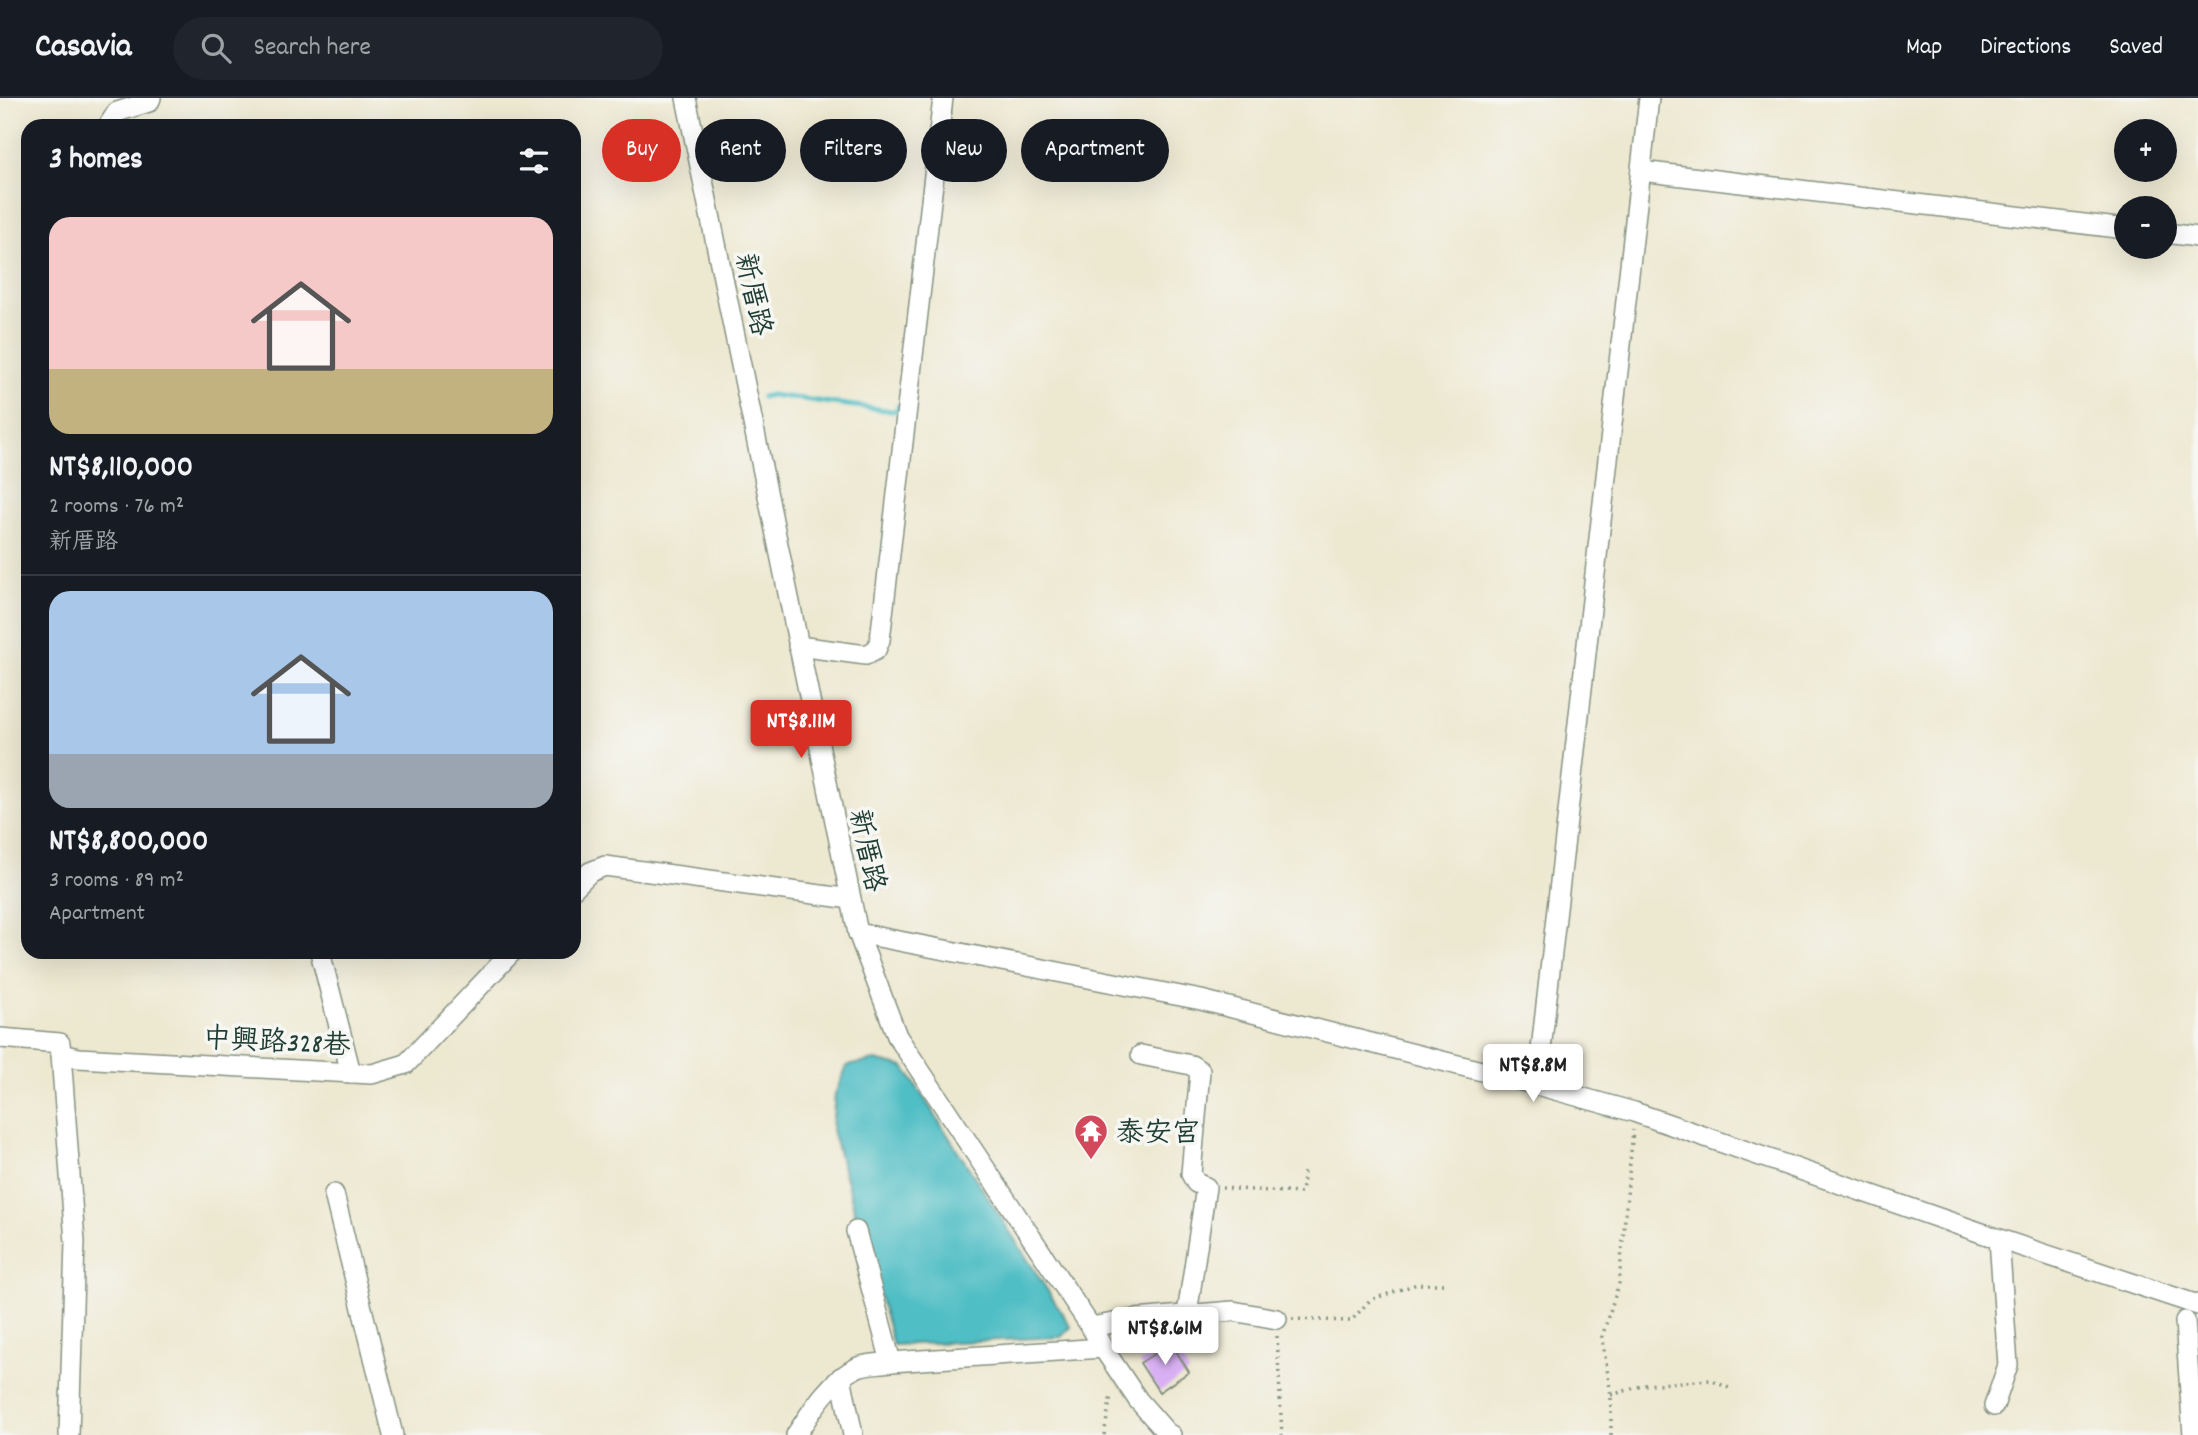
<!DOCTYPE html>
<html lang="en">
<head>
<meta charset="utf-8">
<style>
	:root { --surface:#171b24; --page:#20242c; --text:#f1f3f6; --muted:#9ea1a6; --line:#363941; --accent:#d93025 }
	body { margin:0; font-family:Dekko,"LXGW WenKai TC",sans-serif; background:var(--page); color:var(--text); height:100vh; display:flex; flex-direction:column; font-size:26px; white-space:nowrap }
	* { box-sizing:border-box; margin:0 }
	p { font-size:23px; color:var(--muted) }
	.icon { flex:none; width:38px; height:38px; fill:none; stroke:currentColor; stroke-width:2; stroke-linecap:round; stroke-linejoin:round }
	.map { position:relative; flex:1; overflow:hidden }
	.panel { position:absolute; left:21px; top:21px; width:560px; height:840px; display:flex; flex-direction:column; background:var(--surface); border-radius:21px; box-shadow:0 7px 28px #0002 }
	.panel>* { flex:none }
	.banner { position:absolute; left:602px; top:21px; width:665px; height:63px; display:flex; gap:14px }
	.fabs { position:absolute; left:2114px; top:21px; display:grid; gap:14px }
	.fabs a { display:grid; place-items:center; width:63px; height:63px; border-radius:50%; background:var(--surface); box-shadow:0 7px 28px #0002; font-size:35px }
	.price { position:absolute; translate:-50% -60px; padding:0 16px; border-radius:7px; background:#fff; color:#222; font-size:23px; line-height:46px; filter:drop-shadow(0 2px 4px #0008) }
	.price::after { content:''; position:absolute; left:50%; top:42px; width:21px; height:16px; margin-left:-10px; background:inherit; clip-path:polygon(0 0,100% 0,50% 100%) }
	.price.on { background:var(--accent); color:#fff }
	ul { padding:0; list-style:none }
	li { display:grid; align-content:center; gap:14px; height:371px; padding:0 28px }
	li+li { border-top:2px solid var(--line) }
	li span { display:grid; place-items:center; height:217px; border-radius:21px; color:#555 }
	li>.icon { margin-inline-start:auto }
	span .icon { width:126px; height:126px; fill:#fffc; stroke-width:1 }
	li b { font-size:30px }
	h2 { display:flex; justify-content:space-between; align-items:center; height:84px; padding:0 28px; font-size:30px }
	.pill { padding:0 24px; border-radius:32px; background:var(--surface); box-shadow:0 7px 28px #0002; font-size:24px; line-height:63px }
	.pill.on { background:var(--accent); color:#fff }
	header { display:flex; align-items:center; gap:42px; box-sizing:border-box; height:98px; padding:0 35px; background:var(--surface); border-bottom:2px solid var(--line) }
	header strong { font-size:33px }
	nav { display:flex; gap:38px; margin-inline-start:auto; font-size:24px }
	.search { width:490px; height:63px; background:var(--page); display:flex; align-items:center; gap:18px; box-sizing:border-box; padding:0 24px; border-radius:38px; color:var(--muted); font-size:26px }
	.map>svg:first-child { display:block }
	.water { fill:#4fbec5; stroke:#377e7c; stroke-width:2 }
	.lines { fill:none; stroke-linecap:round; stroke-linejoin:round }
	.stream { stroke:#4fbec5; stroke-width:5 }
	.building { fill:#d9b0f3 }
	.minor-casing { stroke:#869282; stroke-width:22 }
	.path { stroke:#869282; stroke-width:3.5; stroke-dasharray:2 5; stroke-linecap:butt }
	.minor { stroke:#fff; stroke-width:19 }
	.labels { text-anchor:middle; stroke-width:7; stroke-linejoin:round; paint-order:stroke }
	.street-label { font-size:28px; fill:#1f3d34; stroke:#f6f6f2 }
	.poi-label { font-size:28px; fill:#1f3d34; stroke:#f6f6f2; text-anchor:start }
</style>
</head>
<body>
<header>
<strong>Casavia</strong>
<div class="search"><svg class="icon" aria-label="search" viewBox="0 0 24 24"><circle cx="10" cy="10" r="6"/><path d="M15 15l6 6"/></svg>Search here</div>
<nav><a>Map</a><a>Directions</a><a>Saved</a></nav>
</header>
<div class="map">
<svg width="2198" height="1337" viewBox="0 0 2198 1337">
	<rect width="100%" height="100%" fill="#f6f6f2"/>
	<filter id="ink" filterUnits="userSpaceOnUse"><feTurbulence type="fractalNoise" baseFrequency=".0143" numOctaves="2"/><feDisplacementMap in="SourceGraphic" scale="14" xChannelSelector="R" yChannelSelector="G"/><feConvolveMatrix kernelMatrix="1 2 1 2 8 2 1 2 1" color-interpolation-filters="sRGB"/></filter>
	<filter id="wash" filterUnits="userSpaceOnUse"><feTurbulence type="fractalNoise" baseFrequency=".00686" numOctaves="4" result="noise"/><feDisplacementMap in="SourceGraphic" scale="28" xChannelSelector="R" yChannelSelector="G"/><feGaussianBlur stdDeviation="1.57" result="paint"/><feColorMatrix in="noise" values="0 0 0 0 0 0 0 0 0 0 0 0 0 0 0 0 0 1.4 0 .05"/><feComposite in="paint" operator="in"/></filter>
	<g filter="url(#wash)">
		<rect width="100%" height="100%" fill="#ede8d0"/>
		<path class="water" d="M875,962L904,969L1071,1229L1061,1239L893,1247L832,1032L835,996L847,968Z"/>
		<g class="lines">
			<path class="stream" d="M762,299L771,297L893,313L898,312V308"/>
		</g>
		<g id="blocks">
			<path class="building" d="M1171,1245L1189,1274L1159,1294L1140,1265Z"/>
		</g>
	</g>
	<g filter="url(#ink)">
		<use href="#blocks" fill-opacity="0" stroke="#869282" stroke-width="2"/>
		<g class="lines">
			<g class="minor-casing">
				<g id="minor">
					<path d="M686,0L858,835L897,938L1091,1229L1103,1250"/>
					<path d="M108,28L117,14L149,4L151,0"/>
					<path d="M1641,73L2126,131"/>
					<path d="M2165,135L2198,139"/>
					<path d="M798,548L866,557L876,552L880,542L943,0"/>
					<path d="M574,790L590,774L605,768L851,801"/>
					<path d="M858,835L1201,902L1537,987L1634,1014L1999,1141L2198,1207"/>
					<path d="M320,854L351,975"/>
					<path d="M0,940L60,945L61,956L78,960L372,976L406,966L512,854"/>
					<path d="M61,956L75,1144L69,1337"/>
					<path d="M1141,957L1191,967L1200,973L1191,1076L1196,1085L1206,1089L1187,1216"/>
					<path d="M1537,987L1649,0"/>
					<path d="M334,1096L393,1337"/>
					<path d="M856,1133L891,1264"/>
					<path d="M2185,1223L2193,1337"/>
					<path d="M1091,1229L1135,1221L1233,1213L1277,1221"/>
					<path d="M841,1279L853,1337"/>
					<path d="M1994,1308L2008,1267L1999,1141"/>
					<path d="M796,1337C812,1312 830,1282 858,1269C868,1265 880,1266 891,1264L1103,1250L1138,1302L1167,1335L1171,1337"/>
				</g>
			</g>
			<g class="path">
				<path d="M1222,1090L1301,1095L1304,1073"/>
				<path d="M1292,1221L1351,1223L1370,1202L1417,1186H1447"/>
				<path d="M1277,1238L1282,1337"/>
				<path d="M1611,1297L1645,1287L1710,1282L1729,1290"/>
				<path d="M1104,1337L1111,1297"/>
				<path d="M1611,1337V1297L1602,1239L1619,1185L1633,1032"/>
			</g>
			<use href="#minor" class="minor"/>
		</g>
	</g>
	<defs>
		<g id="temple-pin" transform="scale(1.75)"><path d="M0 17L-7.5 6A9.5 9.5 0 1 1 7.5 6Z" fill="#d1495b" stroke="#f6f6f2"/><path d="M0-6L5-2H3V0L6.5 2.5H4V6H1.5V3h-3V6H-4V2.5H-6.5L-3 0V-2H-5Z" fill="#fff"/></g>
	</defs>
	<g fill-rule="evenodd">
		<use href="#temple-pin" x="1091" y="1033"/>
	</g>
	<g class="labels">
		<g class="street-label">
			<text transform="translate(755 196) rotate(78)" y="10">新厝路</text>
			<text transform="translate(869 752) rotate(78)" y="10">新厝路</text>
			<text transform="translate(277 942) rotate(3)" y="10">中興路328巷</text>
		</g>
		<g class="poi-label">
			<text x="1116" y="1043">泰安宮</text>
		</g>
	</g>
</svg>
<div class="fabs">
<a>+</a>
<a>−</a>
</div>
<b class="price on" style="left:801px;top:662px">NT$8.11M</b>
<b class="price" style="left:1533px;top:1006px">NT$8.8M</b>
<b class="price" style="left:1165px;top:1269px">NT$8.61M</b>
<div class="banner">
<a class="pill on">Buy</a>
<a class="pill">Rent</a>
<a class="pill">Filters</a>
<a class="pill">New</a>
<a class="pill">Apartment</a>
</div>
<section class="panel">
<h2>3 homes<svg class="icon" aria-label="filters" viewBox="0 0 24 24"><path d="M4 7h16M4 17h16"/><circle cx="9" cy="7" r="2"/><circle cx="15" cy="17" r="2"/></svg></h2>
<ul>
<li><span style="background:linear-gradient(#f6c9c9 70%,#c2b280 0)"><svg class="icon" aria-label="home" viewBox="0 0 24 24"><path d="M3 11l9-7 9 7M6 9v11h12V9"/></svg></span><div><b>NT$8,110,000</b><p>2 rooms · 76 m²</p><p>新厝路</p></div></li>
<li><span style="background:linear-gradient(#a9c7e8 75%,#9aa5b1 0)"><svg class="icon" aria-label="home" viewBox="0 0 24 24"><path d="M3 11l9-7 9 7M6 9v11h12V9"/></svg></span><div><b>NT$8,800,000</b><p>3 rooms · 89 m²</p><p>Apartment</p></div></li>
</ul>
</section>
</div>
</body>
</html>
